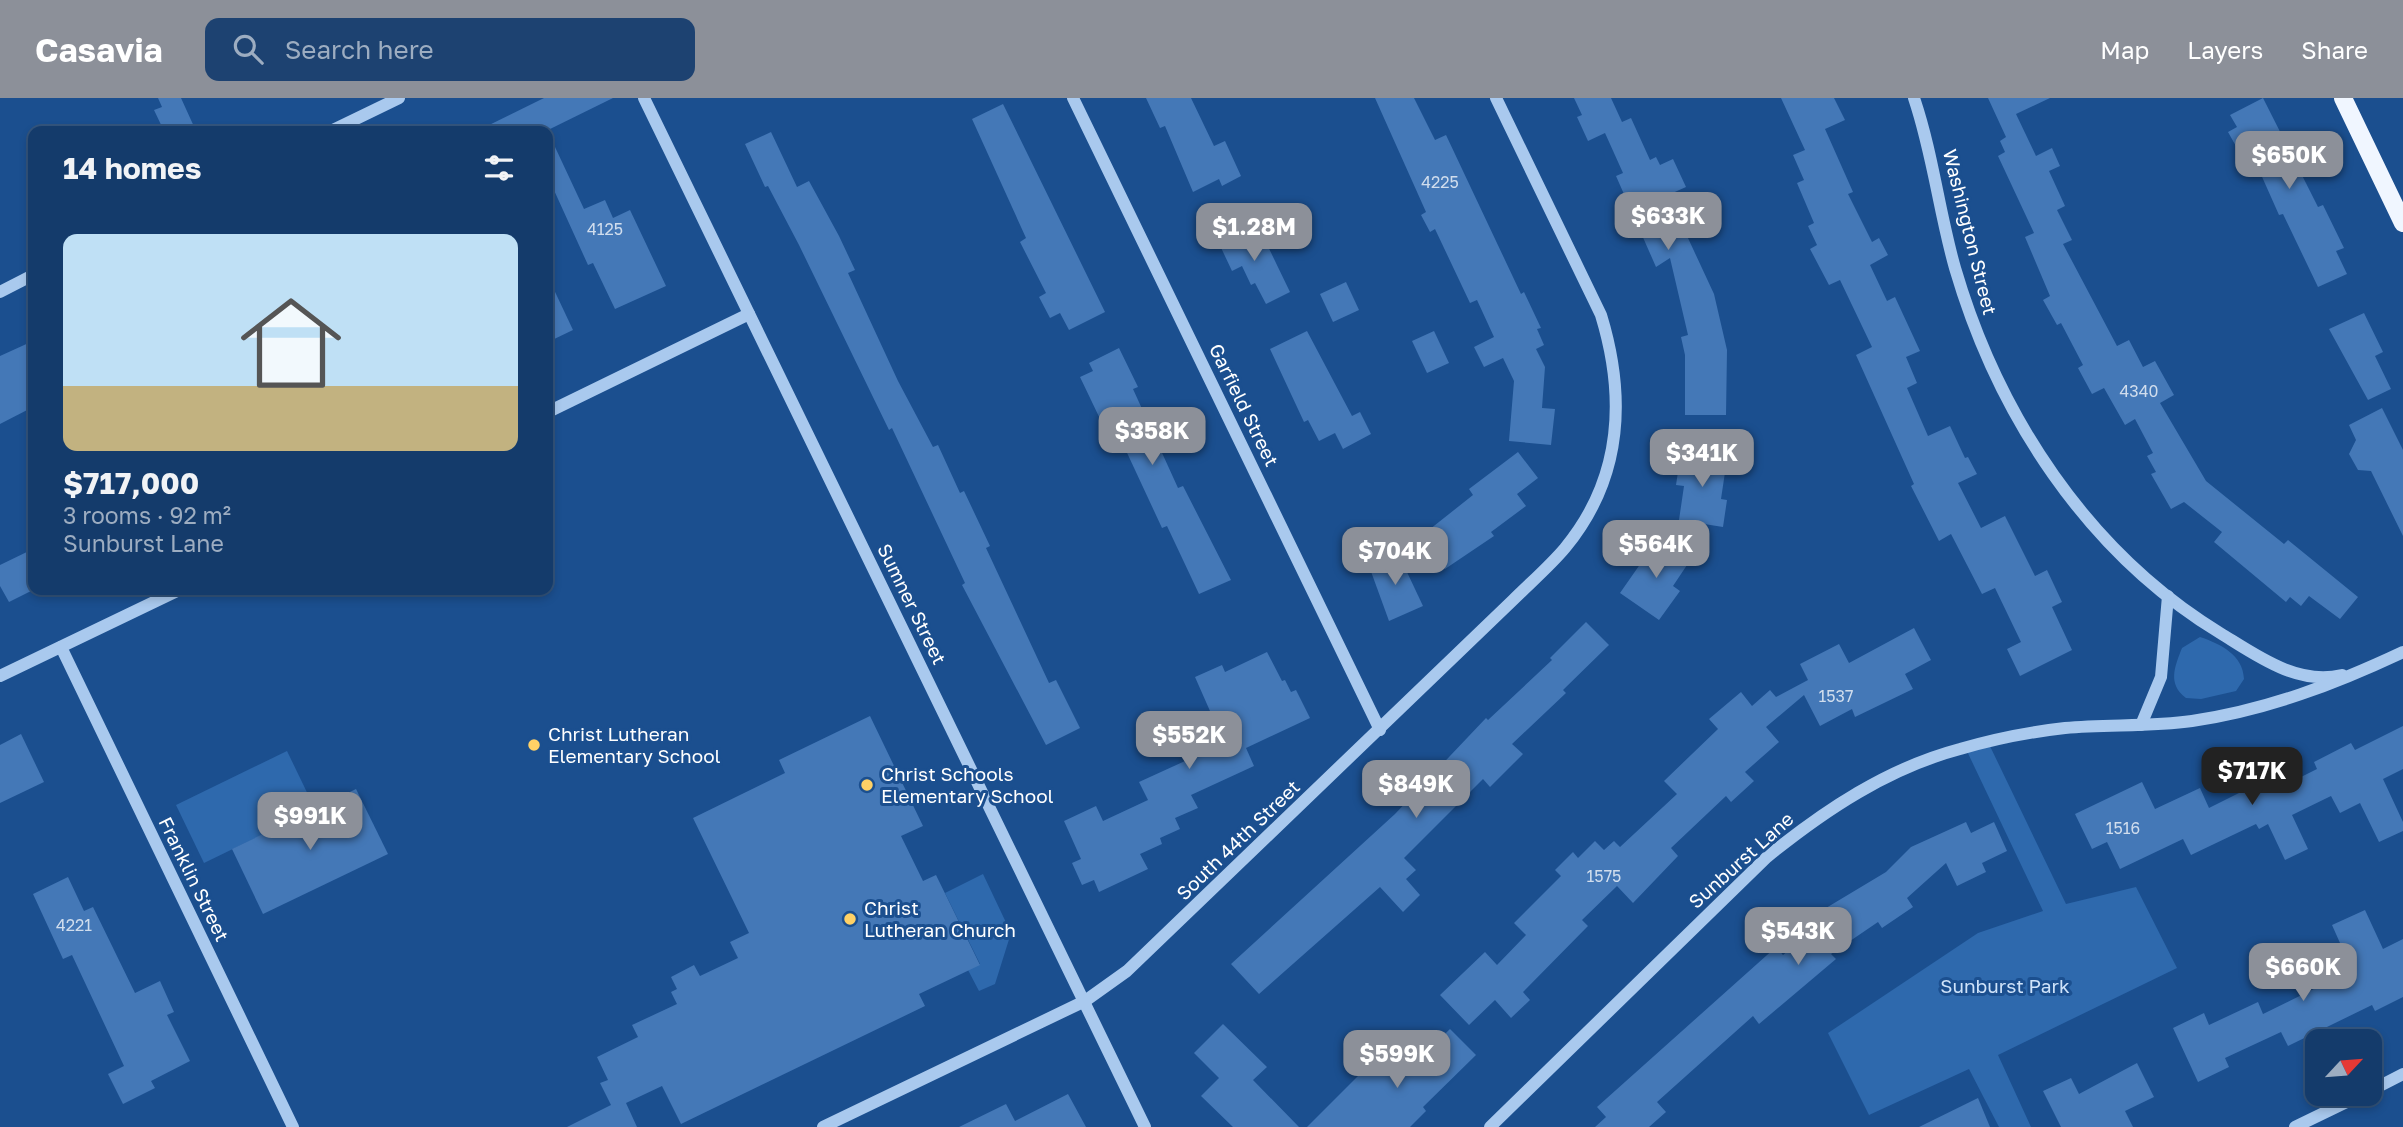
<!DOCTYPE html>
<html lang="en">
<head>
<meta charset="utf-8">
<style>
	:root { --surface:#143b6b; --page:#1d4271; --text:#f1f3f6; --muted:#9dadc1; --line:#33557e; --accent:#8c9099 }
	body { margin:0; font-family:"Golos Text",sans-serif; background:var(--page); color:var(--text); height:100vh; display:flex; flex-direction:column; font-size:26px; white-space:nowrap }
	* { box-sizing:border-box; margin:0 }
	p { font-size:23px; color:var(--muted) }
	.icon { flex:none; width:38px; height:38px; fill:none; stroke:currentColor; stroke-width:2; stroke-linecap:round; stroke-linejoin:round }
	.map { position:relative; flex:1; overflow:hidden }
	.panel { position:absolute; left:28px; top:28px; width:525px; height:469px; display:flex; flex-direction:column; background:var(--surface); border-radius:14px; box-shadow:0 4px 10px #0003,0 0 0 2px var(--line) }
	.panel>* { flex:none }
	.needle { width:46px; rotate:64deg }
	.controls { position:absolute; left:2305px; top:931px; display:grid; gap:14px }
	.controls a { display:grid; place-items:center; width:77px; height:77px; border-radius:14px; background:var(--surface); box-shadow:0 4px 10px #0003,0 0 0 2px var(--line); font-size:35px }
	.price { position:absolute; translate:-50% -60px; padding:0 16px; border-radius:14px; background:var(--accent); color:#fff; font-size:23px; line-height:46px; filter:drop-shadow(0 2px 4px #0008) }
	.price::after { content:''; position:absolute; left:50%; top:42px; width:21px; height:16px; margin-left:-10px; background:inherit; clip-path:polygon(0 0,100% 0,50% 100%) }
	.price.selected { background:#222; color:#fff }
	ul { padding:0; list-style:none }
	li { display:grid; align-content:center; gap:14px; height:371px; padding:0 35px }
	li+li { border-top:2px solid var(--line) }
	li span { display:grid; place-items:center; height:217px; border-radius:14px; color:#555 }
	li>.icon { margin-inline-start:auto }
	span .icon { width:126px; height:126px; fill:#fffc; stroke-width:1 }
	li b { font-size:30px }
	h2 { display:flex; justify-content:space-between; align-items:center; height:84px; padding:0 35px; font-size:30px }
	header { display:flex; align-items:center; gap:42px; box-sizing:border-box; height:98px; padding:0 35px; background:var(--accent); color:#fff }
	header strong { font-size:33px }
	nav { display:flex; gap:38px; margin-inline-start:auto; font-size:24px }
	.search { width:490px; height:63px; background:var(--page); display:flex; align-items:center; gap:18px; box-sizing:border-box; padding:0 24px; border-radius:14px; color:var(--muted); font-size:26px }
	.map>svg:first-child { display:block }
	.green { fill:#2e69ad }
	.building { fill:#4478b7 }
	.lines { fill:none; stroke-linecap:round; stroke-linejoin:round }
	.minor { stroke:#a9c9ee; stroke-width:12 }
	.major { stroke:#f0f6ff; stroke-width:18 }
	.poi-dot { fill:#ffd166; stroke:#1b4f8f; stroke-width:2.5 }
	.labels { text-anchor:middle; stroke-width:6; stroke-linejoin:round; paint-order:stroke }
	.number-label { font-size:16px; fill:#d0dded }
	.street-label { font-size:19px; fill:#fff; stroke:#1b4f8f }
	.poi-label { font-size:19px; fill:#fff; stroke:#1b4f8f; text-anchor:start }
	.park-label { font-size:19px; fill:#cfe3fa; stroke:#1b4f8f }
</style>
</head>
<body>
<header>
<strong>Casavia</strong>
<div class="search"><svg class="icon" aria-label="search" viewBox="0 0 24 24"><circle cx="10" cy="10" r="6"/><path d="M15 15l6 6"/></svg>Search here</div>
<nav><a>Map</a><a>Layers</a><a>Share</a></nav>
</header>
<div class="map">
<svg width="2403" height="1029" viewBox="0 0 2403 1029">
	<rect width="100%" height="100%" fill="#1b4f8f"/>
	<g class="green">
		<path d="M2200,539C2221,546 2243,557 2244,581L2236,593L2201,601L2186,600C2167,586 2175,568 2182,550Z"/>
		<path d="M1988,644L2066,806L2136,789L2177,870L1998,957L2031,1029H1999L1969,971L1869,1017L1828,935L1978,835L2043,813L1965,649Z"/>
		<path d="M287,653L315,711L204,765L176,707Z"/>
		<path d="M983,776L1011,835L995,886L979,893L968,872L980,866L945,795Z"/>
	</g>
	<g class="building">
		<path d="M158,0H181L196,33H164L154,12L162,9Z"/>
		<path d="M544,0H613L546,33H477Z"/>
		<path d="M1146,0H1191L1214,48L1225,43L1241,78L1222,88L1219,81L1193,94L1165,28L1160,30Z"/>
		<path d="M1375,0H1414L1435,42L1446,37L1521,196L1524,194L1541,230L1537,231L1544,247L1536,251L1545,269L1542,310L1555,311L1551,347L1509,343L1514,283L1503,260L1484,269L1474,249L1494,239L1477,202L1470,205L1435,131L1430,134L1421,117L1426,114Z"/>
		<path d="M1574,0H1611L1622,24L1631,20L1650,62L1656,59L1660,67L1673,61L1686,89L1668,97L1714,196L1727,252L1726,317H1685V257L1681,239L1688,237L1670,160L1656,169L1616,78L1623,75L1605,35L1588,43L1577,19L1582,17Z"/>
		<path d="M1781,0H1834L1845,22L1825,31L1853,94L1848,96L1872,144L1879,140L1888,157L1870,167L1887,203L1895,199L1920,253L1906,259L1917,285L1907,290L1928,338L1950,328L1965,360L1968,359L1977,376L1958,385L1981,430L2005,418L2035,478L2047,472L2062,504L2052,509L2072,552L2020,578L2007,551L2021,544L1995,490L1982,496L1951,436L1939,443L1911,388L1914,386L1856,257L1872,249L1840,182L1829,187L1810,151L1817,147L1808,128L1814,125L1797,85L1804,82L1793,57L1805,52Z"/>
		<path d="M1988,0H2050L2016,16L2036,58L2052,50L2060,68L2049,73L2065,108L2057,112L2072,142L2063,146L2117,248L2129,242L2143,269L2155,263L2174,297L2160,305L2206,383L2284,446L2288,442L2358,499L2340,521L2309,498L2301,508L2290,499L2286,504L2214,444L2222,434L2184,404L2171,411L2151,376L2156,374L2147,358L2153,355L2135,321L2125,327L2104,290L2092,296L2078,270L2083,267L2061,225L2057,227L2043,202L2050,198L2025,139L2034,135L1998,58L2005,54L2000,43L2006,39Z"/>
		<path d="M2263,0L2318,109L2323,107L2344,150L2336,153L2347,176L2318,189L2283,116L2279,117L2251,54L2242,59L2228,34L2237,29L2230,17Z"/>
		<path d="M1003,6L1105,214L1069,232L1060,215L1050,220L1039,199L1046,195L1020,144L1026,140L972,21Z"/>
		<path d="M548,34L584,111L605,102L613,120L630,112L666,188L615,211L593,165L588,167L548,79Z"/>
		<path d="M771,34L797,89L809,83L839,138L855,172L848,175L898,283L933,349L938,347L960,395L964,393L990,448L986,450L1049,585L1056,582L1080,630L1046,647L962,487L965,485L892,330L889,332L799,147L768,88L765,89L745,46Z"/>
		<path d="M1238,129L1244,142L1261,134L1290,194L1266,206L1255,185L1251,187L1242,168L1232,173L1216,139Z"/>
		<path d="M548,179L573,232L548,244Z"/>
		<path d="M1346,184L1359,212L1333,224L1320,196Z"/>
		<path d="M2364,215L2383,254L2375,258L2391,291L2368,302L2329,231Z"/>
		<path d="M1307,233L1352,318L1360,314L1371,336L1343,351L1335,335L1319,343L1308,322L1304,324L1270,251Z"/>
		<path d="M1434,233L1449,265L1427,275L1412,243Z"/>
		<path d="M33,243V309L0,326V258Z"/>
		<path d="M1119,250L1138,289L1133,291L1178,390L1183,388L1231,482L1199,496L1167,428L1162,430L1122,344L1113,348L1080,279L1093,273L1089,265Z"/>
		<path d="M2382,310L2403,352V438L2371,373L2358,372L2349,356L2356,342L2349,327Z"/>
		<path d="M1518,354L1538,380L1517,396L1526,408L1491,434L1494,438L1445,471L1420,439L1473,397L1469,391Z"/>
		<path d="M1681,354L1727,361L1721,401L1727,402L1723,429L1679,422L1684,388L1676,387Z"/>
		<path d="M1657,442L1689,464L1673,488L1680,493L1659,522L1620,495Z"/>
		<path d="M33,451V492L9,504L0,488V467Z"/>
		<path d="M1398,455L1423,508L1389,523L1369,468Z"/>
		<path d="M1586,524L1609,547L1563,592L1566,595L1512,646L1523,656L1490,689L1483,681L1404,760L1416,772L1406,781L1420,797L1403,814L1380,789L1259,896L1231,866L1395,716L1486,620L1488,622L1552,562L1550,560Z"/>
		<path d="M1914,530L1931,562L1905,576L1913,591L1855,619L1852,611L1820,628L1804,597L1766,629L1779,644L1745,674L1754,683L1731,704L1726,698L1671,750L1678,758L1633,805L1617,788L1582,822L1588,828L1523,894L1530,902L1511,920L1495,902L1469,927L1440,897L1485,854L1497,867L1526,837L1514,825L1561,778L1555,772L1573,754L1578,760L1595,743L1604,752L1614,743L1620,749L1677,696L1664,683L1718,631L1709,621L1741,594L1752,608L1770,592L1776,599L1808,582L1800,566L1839,546L1849,565Z"/>
		<path d="M1267,554L1282,583L1285,582L1291,594L1296,592L1310,620L1246,650L1254,668L1191,697L1198,710L1175,720L1180,731L1160,740L1162,746L1140,756L1148,771L1099,794L1094,782L1082,787L1072,765L1081,761L1064,723L1096,708L1103,723L1148,702L1139,684L1185,663L1182,656L1221,638L1195,579L1222,567L1225,574Z"/>
		<path d="M870,618L923,728L901,738L923,783L936,777L980,867L919,896L925,908L681,1026L662,988L626,1005L637,1029H567L611,1007L600,985L608,982L597,959L638,939L632,927L677,906L671,894L677,891L671,879L694,867L700,878L738,860L730,844L749,835L693,720L785,675L779,662Z"/>
		<path d="M2403,628V671L2383,681L2403,724V733L2379,744L2360,705L2340,715L2331,698L2292,717L2308,751L2285,762L2268,726L2259,731L2256,726L2191,757L2183,741L2120,771L2107,744L2092,751L2075,716L2142,684L2155,711L2200,690L2209,710L2273,678L2279,690L2317,671L2314,664L2351,645L2355,652Z"/>
		<path d="M21,636L44,684L0,705V647Z"/>
		<path d="M356,691L388,756L263,816L232,751Z"/>
		<path d="M1966,724L1971,735L1994,724L2007,753L1982,765L1986,774L1957,788L1946,765L1907,800L1913,809L1882,830L1878,824L1831,856L1836,861L1759,926L1753,918L1657,1004L1666,1014L1649,1029H1595L1606,1019L1597,1009L1776,849L1783,857L1831,817L1826,810L1886,774L1911,749Z"/>
		<path d="M68,779L84,813L93,809L135,895L160,883L174,914L167,917L190,963L151,983L155,990L123,1006L108,976L124,968L72,857L63,861L33,796Z"/>
		<path d="M2365,812L2383,851L2403,841V899L2375,913L2372,907L2288,948L2281,934L2225,960L2229,969L2198,984L2173,930L2204,915L2209,927L2258,904L2263,916L2352,872L2332,827Z"/>
		<path d="M1223,926L1267,969L1253,982L1299,1029H1233L1201,998L1219,980L1194,955Z"/>
		<path d="M1450,931L1476,957L1423,1009L1426,1013L1410,1029H1307L1375,961L1397,983Z"/>
		<path d="M2137,965L2154,999L2125,1013L2133,1029H2061L2043,993L2071,980L2079,996Z"/>
		<path d="M1068,996L1086,1029H959L1006,1006L1015,1023Z"/>
		<path d="M1978,1000L1990,1029H1919Z"/>
	</g>
	<g class="lines">
		<g class="minor">
			<path d="M644,0L1145,1029"/>
			<path d="M1073,0L1380,632"/>
			<path d="M1914,0C1933,56 1939,114 1955,170C1998,317 2087,454 2220,535C2256,557 2297,588 2342,577"/>
			<path d="M331,33L399,0"/>
			<path d="M0,194L33,177"/>
			<path d="M548,314L749,216"/>
			<path d="M61,549L293,1029"/>
			<path d="M0,578L179,492"/>
			<path d="M2141,627L2161,579L2168,498"/>
			<path d="M2370,993L2403,976"/>
			<path d="M823,1029L1085,903L1127,873L1512,503C1530,485 1549,469 1565,450C1622,381 1626,299 1601,217L1496,0"/>
			<path d="M1490,1029L1767,759C1825,712 1888,670 1960,651C1994,641 2029,634 2065,630C2107,626 2150,629 2192,623C2267,612 2335,586 2403,554"/>
			<path d="M2295,1029L2363,996"/>
		</g>
		<path class="major" d="M2343,0L2403,125"/>
	</g>
	<g class="poi-dot">
		<circle cx="534" cy="647" r="7"/>
		<circle cx="867" cy="687" r="7"/>
		<circle cx="850" cy="821" r="7"/>
	</g>
	<g class="labels">
		<g class="number-label">
			<text x="1440" y="90">4225</text>
			<text x="605" y="137">4125</text>
			<text x="2139" y="299">4340</text>
			<text x="1836" y="604">1537</text>
			<text x="2123" y="736">1516</text>
			<text x="1604" y="784">1575</text>
			<text x="74" y="833">4221</text>
		</g>
		<g class="street-label">
			<text transform="translate(1970 134) rotate(76)" y="7">Washington Street</text>
			<text transform="translate(1244 307) rotate(64)" y="7">Garfield Street</text>
			<text transform="translate(912 506) rotate(64)" y="7">Sumner Street</text>
			<text transform="translate(1238 742) rotate(-44)" y="7">South 44th Street</text>
			<text transform="translate(1741 762) rotate(-42)" y="7">Sunburst Lane</text>
			<text transform="translate(194 781) rotate(64)" y="7">Franklin Street</text>
		</g>
		<g class="poi-label">
			<text x="548" y="643">Christ Lutheran<tspan x="548" dy="22">Elementary School</tspan></text>
			<text x="881" y="683">Christ Schools<tspan x="881" dy="22">Elementary School</tspan></text>
			<text x="864" y="817">Christ<tspan x="864" dy="22">Lutheran Church</tspan></text>
		</g>
		<g class="park-label">
			<text x="2005" y="895">Sunburst Park</text>
		</g>
	</g>
</svg>
<div class="controls">
<a><svg class="needle" viewBox="-14 -14 28 28"><path d="M0-13l5 13h-10z" fill="#e53935"/><path d="M0 13l5-13h-10z" fill="#9dadc1"/></svg></a>
</div>
<b class="price" style="left:2289px;top:93px">$650K</b>
<b class="price" style="left:1668px;top:154px">$633K</b>
<b class="price" style="left:1254px;top:165px">$1.28M</b>
<b class="price" style="left:1152px;top:369px">$358K</b>
<b class="price" style="left:1702px;top:391px">$341K</b>
<b class="price" style="left:1656px;top:482px">$564K</b>
<b class="price" style="left:1395px;top:489px">$704K</b>
<b class="price" style="left:1189px;top:673px">$552K</b>
<b class="price selected" style="left:2252px;top:709px">$717K</b>
<b class="price" style="left:1416px;top:722px">$849K</b>
<b class="price" style="left:310px;top:754px">$991K</b>
<b class="price" style="left:1798px;top:869px">$543K</b>
<b class="price" style="left:2303px;top:905px">$660K</b>
<b class="price" style="left:1397px;top:992px">$599K</b>
<section class="panel">
<h2>14 homes<svg class="icon" aria-label="filters" viewBox="0 0 24 24"><path d="M4 7h16M4 17h16"/><circle cx="9" cy="7" r="2"/><circle cx="15" cy="17" r="2"/></svg></h2>
<ul>
<li><span style="background:linear-gradient(#bfe0f5 70%,#c2b280 0)"><svg class="icon" aria-label="home" viewBox="0 0 24 24"><path d="M3 11l9-7 9 7M6 9v11h12V9"/></svg></span><div><b>$717,000</b><p>3 rooms · 92 m²</p><p>Sunburst Lane</p></div></li>
</ul>
</section>
</div>
</body>
</html>
